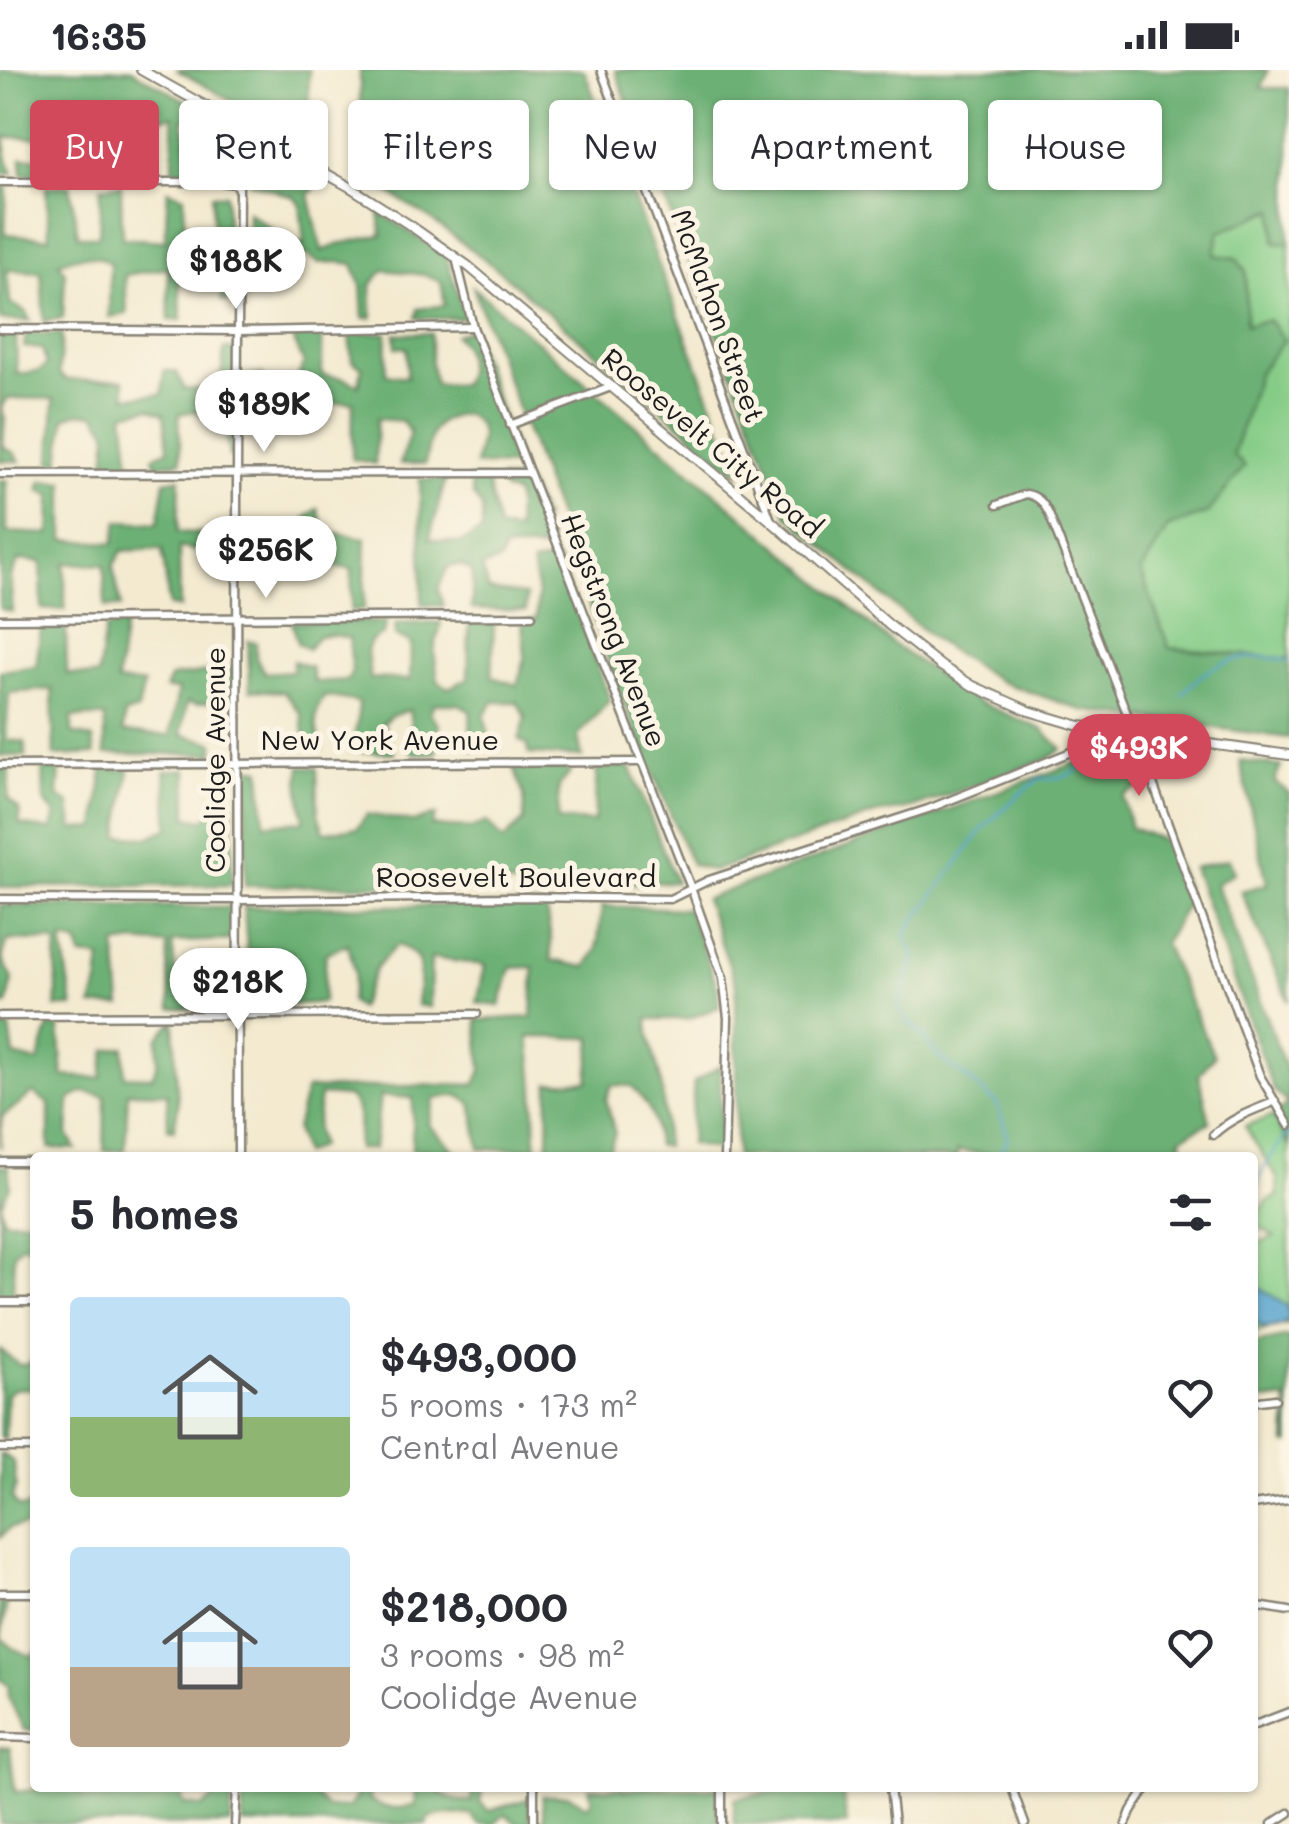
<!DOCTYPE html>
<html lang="en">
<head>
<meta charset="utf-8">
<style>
	:root { --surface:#fff; --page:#f7f7f7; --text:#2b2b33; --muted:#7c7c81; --accent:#d1495b }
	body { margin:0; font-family:Mali,sans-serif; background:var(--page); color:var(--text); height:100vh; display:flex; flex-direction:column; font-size:38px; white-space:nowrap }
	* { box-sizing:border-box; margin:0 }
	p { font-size:32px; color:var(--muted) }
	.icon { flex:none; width:55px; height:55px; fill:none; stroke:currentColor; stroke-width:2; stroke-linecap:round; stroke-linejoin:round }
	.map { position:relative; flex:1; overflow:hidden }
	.details { position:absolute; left:30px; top:1082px; width:1228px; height:640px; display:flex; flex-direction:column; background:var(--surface); border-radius:10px; box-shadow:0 2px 8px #0004 }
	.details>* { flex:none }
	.hud { position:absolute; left:30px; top:30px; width:1230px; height:90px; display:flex; gap:20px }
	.price { position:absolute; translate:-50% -85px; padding:0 22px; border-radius:35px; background:#fff; color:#222; font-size:32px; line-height:65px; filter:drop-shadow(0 2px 5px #0008) }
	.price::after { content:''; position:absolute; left:50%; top:60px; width:30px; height:22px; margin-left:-15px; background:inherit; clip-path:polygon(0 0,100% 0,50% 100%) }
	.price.current { background:var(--accent); color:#fff }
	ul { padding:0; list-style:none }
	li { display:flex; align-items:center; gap:30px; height:250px; padding:0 40px }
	li span { display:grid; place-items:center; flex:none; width:280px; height:200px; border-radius:10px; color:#555 }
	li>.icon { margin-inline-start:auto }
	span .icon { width:120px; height:120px; fill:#fffc; stroke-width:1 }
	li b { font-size:42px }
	h2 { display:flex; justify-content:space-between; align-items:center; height:120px; padding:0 40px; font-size:42px }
	.chip { padding:0 35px; border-radius:10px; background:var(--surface); box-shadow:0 2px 8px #0004; font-size:35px; line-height:90px }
	.chip.current { background:var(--accent); color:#fff }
	.status { display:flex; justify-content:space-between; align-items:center; height:70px; padding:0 50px; background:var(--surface); direction:ltr }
	.status svg { height:28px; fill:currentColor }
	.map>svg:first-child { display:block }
	.green { fill:#85cc87; stroke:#507452; stroke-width:2.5 }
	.forest { fill:#6cb074; stroke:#446648; stroke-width:2.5 }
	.water { fill:#55a3ce; stroke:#386075; stroke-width:2.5 }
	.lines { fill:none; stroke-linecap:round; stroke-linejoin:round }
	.stream { stroke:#55a3ce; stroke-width:2.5 }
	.minor-casing { stroke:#888376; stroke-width:11 }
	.major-casing { stroke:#888376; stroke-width:12 }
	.minor { stroke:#fff; stroke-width:6 }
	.major { stroke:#fff; stroke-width:8 }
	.labels { text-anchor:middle; stroke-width:10; stroke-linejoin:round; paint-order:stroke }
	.street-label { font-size:28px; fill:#1c1c1c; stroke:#fcf5e5 }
</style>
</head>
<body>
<div class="status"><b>16:35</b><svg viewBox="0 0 49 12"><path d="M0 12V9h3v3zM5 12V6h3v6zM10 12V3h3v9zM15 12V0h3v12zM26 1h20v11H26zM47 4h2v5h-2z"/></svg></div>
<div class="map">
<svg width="1289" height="1754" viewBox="0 0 1289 1754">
	<rect width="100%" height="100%" fill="#fcf5e5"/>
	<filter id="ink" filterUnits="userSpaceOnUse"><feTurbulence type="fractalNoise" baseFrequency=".01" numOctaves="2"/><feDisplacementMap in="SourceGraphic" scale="20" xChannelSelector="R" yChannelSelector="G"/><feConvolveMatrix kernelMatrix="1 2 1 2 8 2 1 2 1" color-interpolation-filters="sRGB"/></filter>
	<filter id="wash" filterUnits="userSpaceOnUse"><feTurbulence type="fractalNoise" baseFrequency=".0048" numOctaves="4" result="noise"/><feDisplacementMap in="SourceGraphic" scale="40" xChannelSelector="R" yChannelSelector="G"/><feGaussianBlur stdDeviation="2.25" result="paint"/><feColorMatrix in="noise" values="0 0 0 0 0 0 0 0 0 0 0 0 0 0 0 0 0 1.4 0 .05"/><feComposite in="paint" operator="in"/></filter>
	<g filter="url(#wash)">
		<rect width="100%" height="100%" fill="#f3ead0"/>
		<g class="green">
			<path d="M1275,139V172L1289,174V589L1169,578L1141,502L1168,457L1208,443L1233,386L1258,303L1284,269L1245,256L1214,186L1219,162Z"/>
			<path d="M1273,1046L1289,1077V1254L1253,1262V1175L1274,1167L1253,1152V1149L1268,1131L1278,1126L1277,1108L1245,1056Z"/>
		</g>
		<g class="forest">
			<path d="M0,0H131L323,107L309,125L322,181L343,173L382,165L379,142L446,186L466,249L416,248L418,239L445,235L441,212L426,205L384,200L371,215L372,248H363L361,216L353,194L338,192L319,193L305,184L248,182V142L293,174H304L300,134L294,127L250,112V104L223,102L220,62L200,48L183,50L192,103L173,101V46L140,54L125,65L123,89L147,92L150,101L107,105L110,54L104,49L73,52L69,101L22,105V88H41V68L5,67L7,90L13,103H0Z"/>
			<path d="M177,0H309L308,74Z"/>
			<path d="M360,0H584L740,406L491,194L429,148L360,104Z"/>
			<path d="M615,0H1268L1261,18H1289V174L1275,173L1274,139L1219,162L1215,185L1236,188L1246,201V255L1269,250L1284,270L1258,303L1233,385L1245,396L1208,443L1168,457L1141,502L1169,578L1289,589V668L1082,640L1001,612L937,572L787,445Z"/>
			<path d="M70,115L78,166H99L101,117L121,115L122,168L165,171L168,120L184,126L185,175L196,178L214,174L212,125L226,124L227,154L233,177V232L222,231L218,193L185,185L179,196L181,250H169L168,198L125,205L127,244L109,247L110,194C97,181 74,186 59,193L65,202L63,248L44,251L41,202L7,200L10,233L26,242L30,251L0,250V117H7L5,164L49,168L46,117Z"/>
			<path d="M473,217L894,575L976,631L1042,659L1062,679L1048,689L912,738L875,744L713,801L691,794L617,616L567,471Z"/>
			<path d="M471,259L521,396L475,395L481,366L478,354L466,344C430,349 432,362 425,394H400L410,363L402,351L377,349L375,394L352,389L353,332L312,335L304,331L246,330V306L263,304L266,314L296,319L297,308L304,294L292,266L322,264V305L342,308L359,315L362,297L352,291L349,263H387L386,304L407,307V278L396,277L395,264L431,263V293L435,315L462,314C470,295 469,281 455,265Z"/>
			<path d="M26,263L62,264L59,303C61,305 63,308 65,309C72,312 113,309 124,310L126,327L162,324L164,300L177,302L184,319H220L224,279H234L235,386H229L223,335H208L206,348L196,341L179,344L181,392L156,395L153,387L168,379L164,344L149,338L124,343L130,396L105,394L108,362L95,344L78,343L65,348L60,393L51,392L54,329L8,328L1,338L5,348L3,377L14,383L20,391H0V264H16L17,304L39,301L47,295L42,279L24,277Z"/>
			<path d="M180,408L178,462L232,465L233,502L226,501L205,483L179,477L180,538L169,536L162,479L122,481L113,497L121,537H105L104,495L65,493V540L42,539L41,492L19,490L11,507L12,542L0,539V410H7V462L50,464L51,425L39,420L42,411L64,412V470L114,473L118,451L158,453L165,411Z"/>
			<path d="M470,408L487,409L498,458L517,461L516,424L504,420L500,408L527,412L544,448L538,462L550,470L540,479H504L500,491L482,497L489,520L526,525V541L472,539V501L460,495L448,497L438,519L444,536L422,535L420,409L446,410C438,430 437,449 429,469L459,473L482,461V438L473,425Z"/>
			<path d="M318,438L324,461L366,468L364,539L351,541L352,499L317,494L305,486L295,485L247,490V472L308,474L306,448Z"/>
			<path d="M557,488L610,630L578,666L582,687L529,684L527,675L519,670L526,647L517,632H494L484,645L489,665L496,680H471L470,641L459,634H434L430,643L439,655L436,683L414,684L408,677L411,652L409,640L391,646L383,653L394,683L350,681L357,654L359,632L325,626C311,643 316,660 322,679L306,676L301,644L284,622L250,620L248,571L256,572V588L265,603L293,601V591L311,597L314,612L348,610L352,601L349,568L332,565L318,566L308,579L298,574L292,552H386L383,564L371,571L367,581L370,608L410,610L411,573L395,566L396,554L441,552L434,581L438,611L448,618L468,609L469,553L494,555L492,607L517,615L525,588L522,551L536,549L538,524L532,494Z"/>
			<path d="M42,552L66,553L67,604L98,606L105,559L125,552L117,612L144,614L138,640L125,644L123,662L170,666L178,620L165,619L171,607L233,599L234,629L195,634L187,632L181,664L214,673V684H105V647H72V663L93,669L95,684L54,686L52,619L9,623L6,670L25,672L26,686H0V601L36,596Z"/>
			<path d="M1116,678L1136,695L1143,715L1123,726L1131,758L1164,770L1185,815L1186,835L1164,874L1214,986L1199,1005L1210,1052L1180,1068L1188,1087L1023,1088L957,1081V1088L736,1087V914L705,829Z"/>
			<path d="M1240,691L1281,696L1274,711L1289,723V932L1241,821L1267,814Z"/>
			<path d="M60,696L58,727L70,734L73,759L96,758L103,699L129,700L119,766L150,767L169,758L165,701L187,699V747L204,750L219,733L233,735L232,815L0,817V698L9,697L8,729L19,739L20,755L51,760L55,744L44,731L43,700Z"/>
			<path d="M301,696L317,698L318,744L324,762L357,758L367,744L413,752L436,745L432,756L471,758L487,752L503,770L524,751V726L514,698L564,699L571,702L559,716L558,750L594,752L597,697L630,696L676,812L621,814L245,816L247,697L261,699L265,754L304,751L299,712Z"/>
			<path d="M1229,789L1234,803L1216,814L1289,1007V1077L1273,1046L1288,1034L1274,1021L1193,798Z"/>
			<path d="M0,835L229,837L234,846L232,870L172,872L177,918L202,933L219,924V910L232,916L233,938L171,939L167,875L135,872L116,875L121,936H92L98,913L101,888L81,886L78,873L62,870L73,937H56C59,916 54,896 57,874L51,871L8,870L2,889L13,909L7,935H0Z"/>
			<path d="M545,835L551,868V890L586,897L597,880L602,836L688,839L717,916L719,937L688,949H648C648,972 657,990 661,1012C664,1034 665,1056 665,1077L656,1075C657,1048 650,1037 632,1016L612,1015L606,1029L615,1064L609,1081L548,1080L549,1013L588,1011L592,968L529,967L534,1015L536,1079H480L472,1033L457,1025L435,1029L429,1055L455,1081L412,1080L413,1028L380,1026L374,1079H357C358,1059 363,1041 349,1027L320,1025L316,1059L320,1076L303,1084L296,1059L306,1019L476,1014L482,1000L477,950L532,947L534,897L511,898L500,936L477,933L485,895L431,888L430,937L417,935C419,907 429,885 397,875L376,897L359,938L350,931L355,904L348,874L326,883L323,932L268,937L247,934L248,911L259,920L285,924L292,918L291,882L247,880L244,837Z"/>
			<path d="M174,950L178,1036L174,1060L168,1058L167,1023L128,1022L125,1080L104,1081L105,1026L84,1022L70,1029L68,1064L76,1079L49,1078V1034L33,1023L2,1047L0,1079V956L10,958L14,986L38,992L49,956L59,957L63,1006L101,1008L106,980L124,977L125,1006L152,1007L158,992V968Z"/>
			<path d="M720,996L721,1081L690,1074L694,1012Z"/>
			<path d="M0,1096H8L10,1116L1,1135L4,1150H35V1180L22,1174L14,1183L13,1227H0Z"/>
			<path d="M1289,1266V1374L1286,1373L1287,1330L1253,1329V1273Z"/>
			<path d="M0,1279L19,1295L28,1294L35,1288V1318L14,1319L7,1324L5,1368L0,1367Z"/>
			<path d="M1,1383L14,1392L16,1416L12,1428L19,1438L31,1436L35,1433V1454L10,1458L0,1468Z"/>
			<path d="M0,1532H7L1,1568L13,1578L31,1586L35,1583V1661L24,1660L8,1627L9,1616L0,1609Z"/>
			<path d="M0,1677L10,1678L15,1722L40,1719V1718H74L83,1727L100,1726L108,1718H178L184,1734L203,1737L214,1727L213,1718H232L231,1754H0Z"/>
			<path d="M242,1718H266L275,1727L314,1724L327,1738L349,1737L356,1727V1718H370L369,1729C385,1741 396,1738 415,1736L416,1718H435C445,1728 457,1732 472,1731L471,1718H483L480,1732L489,1741L530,1728V1754H517L505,1744L494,1754H478L471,1745L443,1744L429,1748L427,1754H243Z"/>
			<path d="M589,1718H623L624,1720L635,1718H718V1754H544L542,1726L569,1725L587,1736L592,1730Z"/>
			<path d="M773,1718H842L847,1754H734V1728L772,1722Z"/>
		</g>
		<path class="water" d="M1253,1217L1262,1219L1287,1236L1289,1249C1282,1256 1277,1257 1267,1257C1248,1257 1252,1232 1253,1217Z"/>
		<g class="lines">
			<g class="stream">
				<path d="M1181,625C1189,618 1196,609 1205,603C1229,586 1261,584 1289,591"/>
				<path d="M1012,1088L1001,1080L1008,1068L997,1034L971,1011L941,989L930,977L927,969L907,951L899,939L913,893V882L906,867L910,857L984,757L1018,726L1039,709L1063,707L1073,703L1086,692L1106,686L1117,674"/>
				<path d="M1252,1131L1264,1097L1289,1060"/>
			</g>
		</g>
	</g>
	<g filter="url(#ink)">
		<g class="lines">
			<g class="minor-casing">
				<g id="minor">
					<path d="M601,0L771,450"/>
					<path d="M0,112H219L235,114L239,118L237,403L238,1088"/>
					<path d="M456,188L473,257L691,818L723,908L728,948L724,1088"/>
					<path d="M0,259L238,261L473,257"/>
					<path d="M510,355L611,317"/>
					<path d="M0,404L529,403"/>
					<path d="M997,435L1026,424C1039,426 1044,434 1049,444L1135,664L1260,1006L1289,1055"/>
					<path d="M0,549L532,546"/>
					<path d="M0,695L640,692"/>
					<path d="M0,829L238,830L524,827L670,829L709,810L928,739L1121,662"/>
					<path d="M0,946L477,944"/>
					<path d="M1213,1065C1231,1048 1251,1041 1274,1032"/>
					<path d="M0,1092H35"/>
					<path d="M0,1232H35"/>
					<path d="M1252,1332L1275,1329"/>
					<path d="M0,1378H35"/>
					<path d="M1252,1435L1289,1430"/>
					<path d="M0,1523H35"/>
					<path d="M1252,1535L1289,1541"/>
					<path d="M1252,1656L1289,1642"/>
					<path d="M0,1667L35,1668"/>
					<path d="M722,1718V1754"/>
					<path d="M890,1718L894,1754"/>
					<path d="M1012,1718L1025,1754"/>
					<path d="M235,1754L237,1718"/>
					<path d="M534,1754V1718"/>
					<path d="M1126,1754L1131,1741L1147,1718"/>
					<path d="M1272,1754L1289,1743"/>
				</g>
			</g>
			<g class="major-casing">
				<path id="major" d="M141,0L350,117L408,154L468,196L771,451L889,555L941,596L973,616L1029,641L1080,656L1289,685"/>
			</g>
			<use href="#minor" class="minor"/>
			<use href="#major" class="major"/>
		</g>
	</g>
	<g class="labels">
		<g class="street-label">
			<text transform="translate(718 246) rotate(70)" y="10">McMahon Street</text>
			<text transform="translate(712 373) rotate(40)" y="10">Roosevelt City Road</text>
			<text transform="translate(614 560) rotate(69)" y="10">Hegstrong Avenue</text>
			<text x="380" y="680">New York Avenue</text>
			<text transform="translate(215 690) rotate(-90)" y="10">Coolidge Avenue</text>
			<text x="516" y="817">Roosevelt Boulevard</text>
		</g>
	</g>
</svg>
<b class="price" style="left:236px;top:242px">$188K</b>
<b class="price" style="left:264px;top:385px">$189K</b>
<b class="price" style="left:266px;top:531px">$256K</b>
<b class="price current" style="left:1139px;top:729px">$493K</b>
<b class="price" style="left:238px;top:963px">$218K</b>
<div class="hud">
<a class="chip current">Buy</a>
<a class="chip">Rent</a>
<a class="chip">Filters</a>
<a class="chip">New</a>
<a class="chip">Apartment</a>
<a class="chip">House</a>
</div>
<section class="details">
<h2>5 homes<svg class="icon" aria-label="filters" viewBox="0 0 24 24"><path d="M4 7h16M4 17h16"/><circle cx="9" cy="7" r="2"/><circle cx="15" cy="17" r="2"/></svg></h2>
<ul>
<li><span style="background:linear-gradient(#bfe0f5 60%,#8fb573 0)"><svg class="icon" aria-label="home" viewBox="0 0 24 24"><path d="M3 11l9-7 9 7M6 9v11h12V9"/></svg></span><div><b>$493,000</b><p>5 rooms · 173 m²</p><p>Central Avenue</p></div><svg class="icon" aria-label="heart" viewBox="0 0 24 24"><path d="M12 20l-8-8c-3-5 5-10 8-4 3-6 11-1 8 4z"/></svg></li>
<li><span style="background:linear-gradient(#bfe0f5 60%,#b9a48a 0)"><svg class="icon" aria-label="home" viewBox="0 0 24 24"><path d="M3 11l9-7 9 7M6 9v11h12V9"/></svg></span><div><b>$218,000</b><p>3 rooms · 98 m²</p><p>Coolidge Avenue</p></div><svg class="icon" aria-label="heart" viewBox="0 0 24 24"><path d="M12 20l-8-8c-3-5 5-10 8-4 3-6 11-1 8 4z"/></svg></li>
</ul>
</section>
</div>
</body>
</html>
